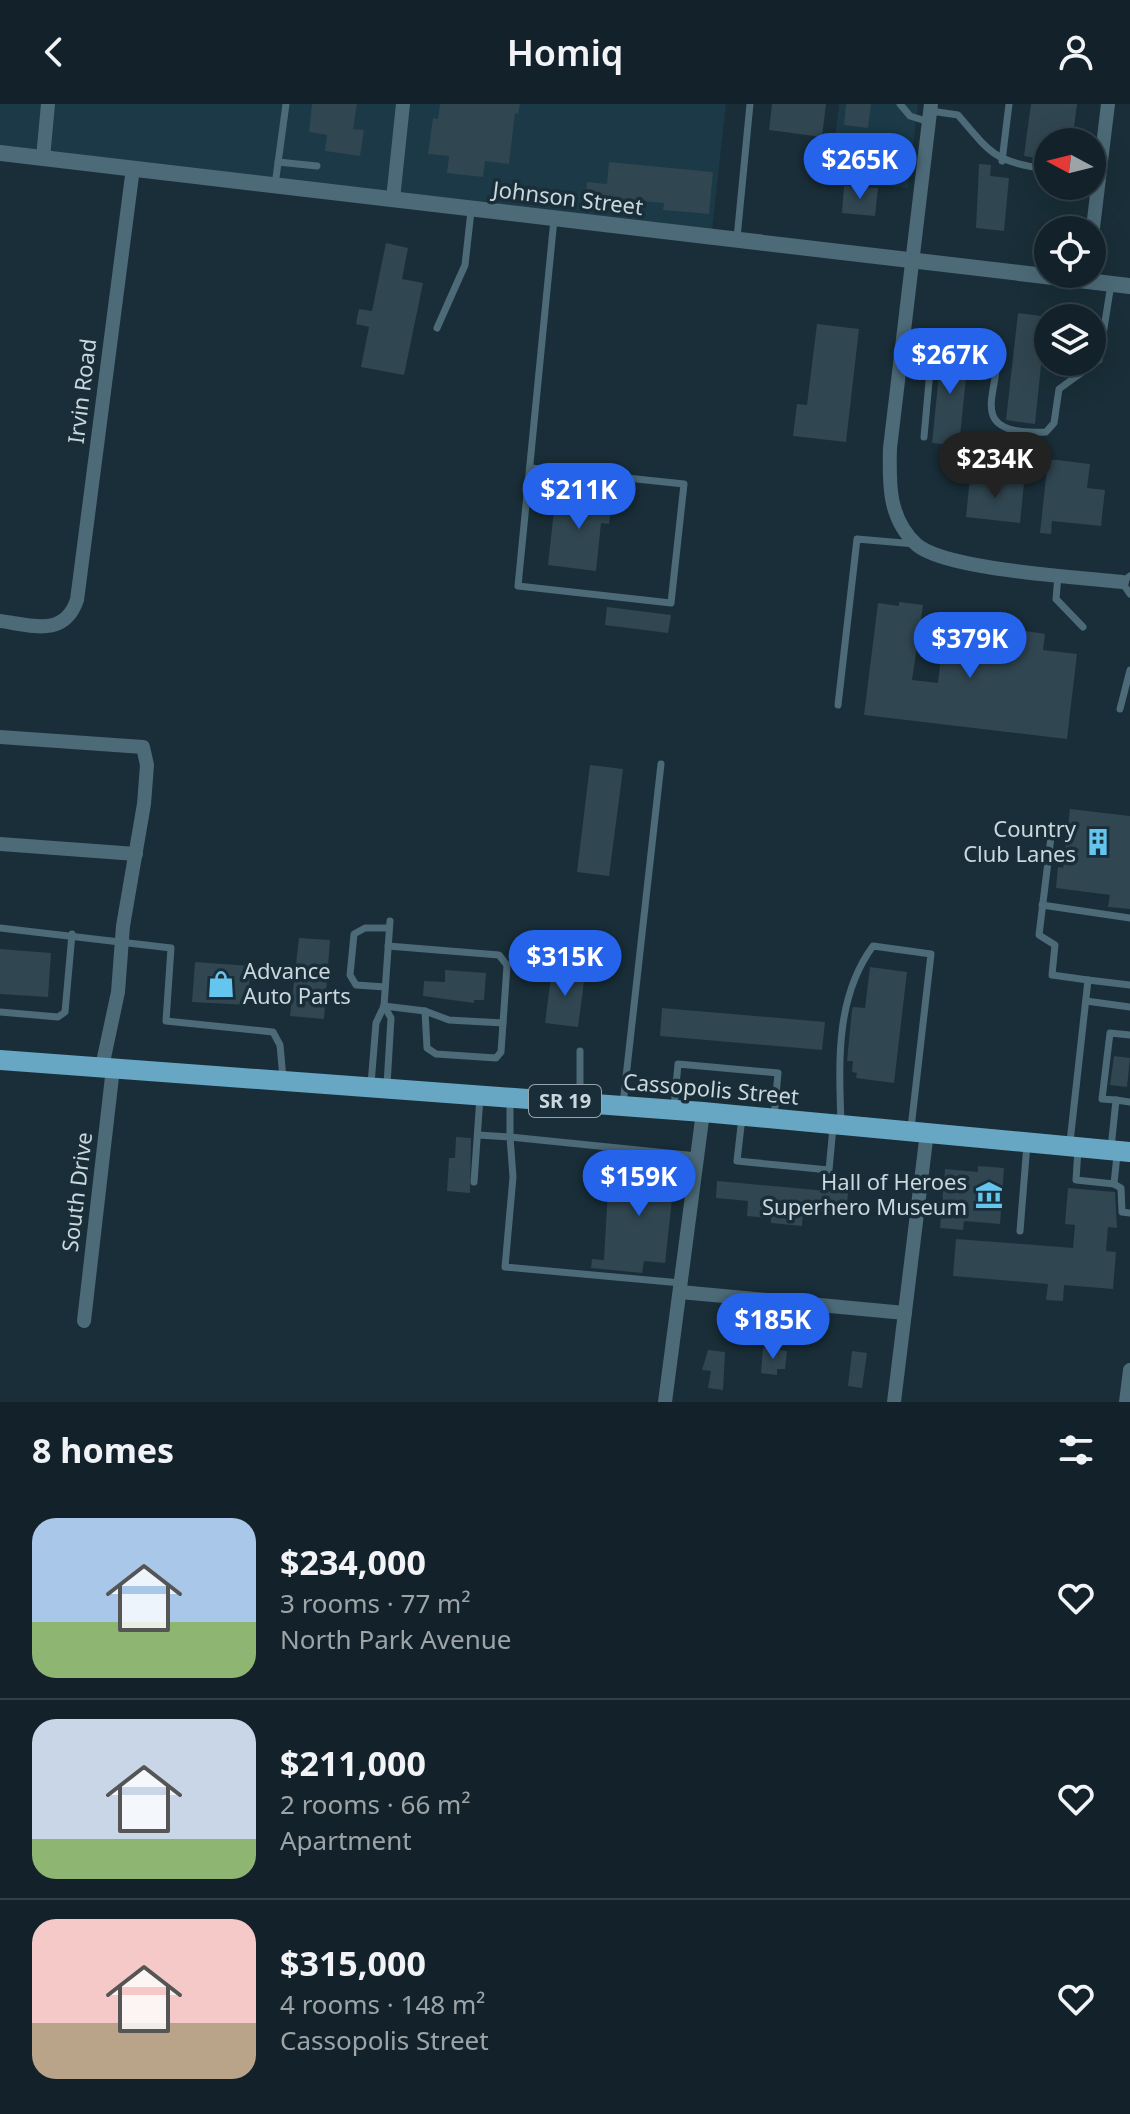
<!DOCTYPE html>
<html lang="en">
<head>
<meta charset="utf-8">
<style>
	:root { --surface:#13222a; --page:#202f36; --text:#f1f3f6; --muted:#9da4a8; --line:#323f47; --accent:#2563eb }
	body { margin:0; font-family:"Noto Sans",sans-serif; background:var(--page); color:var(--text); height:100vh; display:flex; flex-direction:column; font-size:30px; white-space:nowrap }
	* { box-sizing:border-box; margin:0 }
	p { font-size:26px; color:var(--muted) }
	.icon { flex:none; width:44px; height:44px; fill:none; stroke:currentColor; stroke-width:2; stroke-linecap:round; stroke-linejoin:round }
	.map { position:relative; height:1298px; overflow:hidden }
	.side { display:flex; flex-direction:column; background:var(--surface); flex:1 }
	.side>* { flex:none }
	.needle { width:52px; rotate:277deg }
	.buttons { position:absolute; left:1034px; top:24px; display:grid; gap:16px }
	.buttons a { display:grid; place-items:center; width:72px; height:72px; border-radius:50%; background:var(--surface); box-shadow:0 8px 32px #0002,0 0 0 2px var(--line); font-size:40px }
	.price { position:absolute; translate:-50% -68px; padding:0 18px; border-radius:28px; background:var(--accent); color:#fff; font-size:26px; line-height:52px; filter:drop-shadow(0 2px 4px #0008) }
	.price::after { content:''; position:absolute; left:50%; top:48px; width:24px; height:18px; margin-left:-12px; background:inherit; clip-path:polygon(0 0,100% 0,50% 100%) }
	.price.current { background:#222; color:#fff }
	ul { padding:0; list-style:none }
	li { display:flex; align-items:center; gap:24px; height:200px; padding:0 32px }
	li+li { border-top:2px solid var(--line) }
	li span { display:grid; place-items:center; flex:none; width:224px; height:160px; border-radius:24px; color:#555 }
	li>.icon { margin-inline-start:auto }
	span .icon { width:96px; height:96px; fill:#fffc; stroke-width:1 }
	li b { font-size:34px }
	h2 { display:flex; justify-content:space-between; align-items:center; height:96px; padding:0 32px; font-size:34px }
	header { display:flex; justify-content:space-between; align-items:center; height:104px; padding:0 32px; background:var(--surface); font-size:36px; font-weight:600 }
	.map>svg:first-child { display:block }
	.built { fill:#1b3946 }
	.building { fill:#304650 }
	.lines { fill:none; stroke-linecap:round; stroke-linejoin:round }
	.service { stroke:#4c6a77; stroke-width:7 }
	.minor { stroke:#4c6a77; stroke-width:14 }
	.tertiary { stroke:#4c6a77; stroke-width:16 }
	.primary { stroke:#67a7c4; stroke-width:20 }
	.labels { text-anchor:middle; stroke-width:7; stroke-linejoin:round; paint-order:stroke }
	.shield { fill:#192e38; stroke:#95a4ac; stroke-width:2 }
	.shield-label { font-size:20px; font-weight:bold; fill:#cad7dd }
	.street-label { font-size:22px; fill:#cad7dd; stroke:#192e38 }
	.poi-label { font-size:22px; fill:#cad7dd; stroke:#192e38; text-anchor:end }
</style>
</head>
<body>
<header><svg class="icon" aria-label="back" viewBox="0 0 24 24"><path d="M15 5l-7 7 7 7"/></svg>Homiq<svg class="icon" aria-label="person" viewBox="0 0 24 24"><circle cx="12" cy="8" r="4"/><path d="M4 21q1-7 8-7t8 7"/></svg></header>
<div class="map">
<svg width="1130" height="1298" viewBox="0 0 1130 1298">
	<rect width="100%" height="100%" fill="#192e38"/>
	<g class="built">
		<path d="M0,0H726L712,126L0,41Z"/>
		<path d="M839,0H918L908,84L830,76Z"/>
	</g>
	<g class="building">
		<path d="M312,0H357L353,25L364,26L360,52L325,47L327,31L309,28Z"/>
		<path d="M440,0H520L518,10L515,9L509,60L485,57L483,73L447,69L449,52L428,50L433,14L438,15Z"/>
		<path d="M772,0H826L822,33L769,26Z"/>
		<path d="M846,0H871L868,24L844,21Z"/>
		<path d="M1031,0H1077L1072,38H1048V56L1024,52Z"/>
		<path d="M609,58L713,68L709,110L663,106L664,99L586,92L587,78L607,80Z"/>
		<path d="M979,60L991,61L990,72L1009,74L1004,127L976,124Z"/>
		<path d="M844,82L878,84L875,112L842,109Z"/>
		<path d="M386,139L408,144L402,175L423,179L404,271L361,263L369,223L356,220L359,205L372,207Z"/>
		<path d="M1018,209L1048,213V242H1043L1035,320L1006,316Z"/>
		<path d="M817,220L859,225L846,338L793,332L797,300L807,301Z"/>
		<path d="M942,241L969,244L959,342L932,339Z"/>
		<path d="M1048,355L1090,360L1087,384L1105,386L1101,422L1052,417L1051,430L1040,429Z"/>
		<path d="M970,373L1024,379L1020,419L966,413Z"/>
		<path d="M587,385L613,388L609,420L601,419L596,467L548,461L555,397L585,401Z"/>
		<path d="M899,498L923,501L912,576L938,579L943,534L1017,543L1019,526L1045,530L1043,546L1077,550L1067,635L864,611L878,499L899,502Z"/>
		<path d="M607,503L671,511L668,529L605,521Z"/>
		<path d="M590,661L623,665L609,772L577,768Z"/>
		<path d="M1070,705L1130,712V805L1108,803L1110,791L1056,784L1058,763L1063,764Z"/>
		<path d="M299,834L330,836L324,915L290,912Z"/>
		<path d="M0,845L51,849L48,893L0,890Z"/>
		<path d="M195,858L250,862L248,901L192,898Z"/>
		<path d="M870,863L907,868L894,979L856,974L857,969L852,968L853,957H847L852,906L853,903L865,904Z"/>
		<path d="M445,866L486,869L484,896H474V899L423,892L424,877L445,878Z"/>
		<path d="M552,866L585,870L578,923L545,919Z"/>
		<path d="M662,904L825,918L822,946L660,932Z"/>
		<path d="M1114,952L1130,954L1127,983L1110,981Z"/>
		<path d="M456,1033L471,1034L470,1089L447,1087L449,1054H455Z"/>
		<path d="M640,1053L676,1059L665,1159L644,1157L642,1169L591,1164L592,1155L604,1156L608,1084L625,1086L626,1078L632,1079L634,1060L639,1061Z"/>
		<path d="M978,1062L1004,1064L1000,1120L964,1117L963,1126L940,1124L945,1065L978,1068Z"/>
		<path d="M717,1077L848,1089L846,1111L803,1106L802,1122L771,1119V1114L747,1112L748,1097L716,1094Z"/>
		<path d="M1068,1084L1115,1088L1117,1124L1108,1123L1106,1147L1116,1148L1113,1185L1064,1181L1063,1197L1046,1196L1048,1180L953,1172L956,1135L1073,1144L1075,1121L1065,1120Z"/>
		<path d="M763,1244L787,1247L785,1265H777V1271L761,1269Z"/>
		<path d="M708,1246L725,1248L723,1286L708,1284L711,1267L702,1266Z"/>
		<path d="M852,1247L867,1249L862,1284L848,1282Z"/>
	</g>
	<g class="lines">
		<g class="service">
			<path d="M900,0L910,12L929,18"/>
			<path d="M931,7L958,11C991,50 996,59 1048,65"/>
			<path d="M1002,57L1009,0"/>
			<path d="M278,58L317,62"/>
			<path d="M275,81L286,0"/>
			<path d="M737,134L750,0"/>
			<path d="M437,224L465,161L471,107"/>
			<path d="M904,230L988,238C1019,267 947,333 1046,328L1054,319L1059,285L1099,256L1111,180"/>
			<path d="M924,333L933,233"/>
			<path d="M531,364L684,380L671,499L518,482L554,115"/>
			<path d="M1058,472L1056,495L1083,523"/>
			<path d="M1130,472L1122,478L1130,490"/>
			<path d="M838,601L857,435L915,440"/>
			<path d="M1120,605L1130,566"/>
			<path d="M1052,725L1039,831L1055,841L1052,871L1088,876"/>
			<path d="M1042,801L1130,814"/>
			<path d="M0,824L171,844L166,917L273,928L280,941L283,974"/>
			<path d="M385,883L356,881L350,871L354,830L365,824H389"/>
			<path d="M1086,897L1130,903"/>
			<path d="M384,902L425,907L427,944L436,950L496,954L501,948L507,861L499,851L388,842"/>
			<path d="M384,902L391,914L387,981"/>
			<path d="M425,907L449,916L503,919"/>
			<path d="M0,908L58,913L65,908L72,830"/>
			<path d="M580,947V996"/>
			<path d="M371,980L376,919L384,902L390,817"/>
			<path d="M510,995V1033L697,1052"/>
			<path d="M1116,996L1102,995L1110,929L1130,931"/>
			<path d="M623,1000L661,660"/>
			<path d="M674,1003L678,960L778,969L774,1013"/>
			<path d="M742,1013L737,1057L829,1066L833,1023"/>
			<path d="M841,1020C839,958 835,894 873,842L931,850L911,1024"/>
			<path d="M478,1031L510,1033L513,1073L505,1163L681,1179"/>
			<path d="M1070,1038L1088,876L1130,881"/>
			<path d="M1111,1044L1116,996L1130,998"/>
			<path d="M1078,1045L1076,1076L1114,1080L1117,1051"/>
			<path d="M474,1078L480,993"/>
			<path d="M1114,1080L1121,1084L1122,1108L1130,1109"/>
			<path d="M1020,1127L1027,1040"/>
		</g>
		<g class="minor">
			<path d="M931,0L890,344C889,379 888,415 917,441C947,466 1079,473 1122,478"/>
			<path d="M43,54L48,0"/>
			<path d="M393,95L403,0"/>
			<path d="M1092,132L1108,0"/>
			<path d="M0,517C31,521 64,534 77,496L133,64"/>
			<path d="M0,633L143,643L147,661L144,700L123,822L118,888L102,963"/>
			<path d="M0,740L136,750"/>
			<path d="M680,1188L905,1209"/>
			<path d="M84,1217L113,964"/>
			<path d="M665,1298L703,1008"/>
			<path d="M894,1298L927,1028"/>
			<path d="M1126,1298L1130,1266"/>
		</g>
		<path class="tertiary" d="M0,49L1130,182"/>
		<path class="primary" d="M0,956L703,1008L1130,1048"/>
	</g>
	<defs>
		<g id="building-bare" transform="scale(2.16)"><path d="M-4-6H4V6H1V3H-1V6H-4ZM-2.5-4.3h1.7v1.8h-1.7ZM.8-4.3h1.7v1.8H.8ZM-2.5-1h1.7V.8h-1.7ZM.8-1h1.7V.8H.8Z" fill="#64c5ee" stroke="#192e38" stroke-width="2.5" paint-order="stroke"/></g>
		<g id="shop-bare" transform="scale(2.16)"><path d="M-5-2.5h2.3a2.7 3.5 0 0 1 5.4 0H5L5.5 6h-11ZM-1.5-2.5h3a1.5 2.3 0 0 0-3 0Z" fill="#64c5ee" stroke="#192e38" stroke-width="2.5" paint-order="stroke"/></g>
		<g id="museum-bare" transform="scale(2.16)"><path d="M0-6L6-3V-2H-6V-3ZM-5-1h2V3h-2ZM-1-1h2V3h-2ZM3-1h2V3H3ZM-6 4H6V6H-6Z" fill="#64c5ee" stroke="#192e38" stroke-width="2.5" paint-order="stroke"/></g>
	</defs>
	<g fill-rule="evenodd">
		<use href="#building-bare" x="1098" y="738"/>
		<use href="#shop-bare" x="221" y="880"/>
		<use href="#museum-bare" x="989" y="1091"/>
	</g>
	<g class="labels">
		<rect class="shield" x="529" y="981" width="72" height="32" rx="6"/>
		<g class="shield-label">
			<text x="565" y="1004">SR 19</text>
		</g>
		<g class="street-label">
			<text transform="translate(568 94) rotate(7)" y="8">Johnson Street</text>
			<text transform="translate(82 287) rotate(-83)" y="8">Irvin Road</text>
			<text transform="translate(711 985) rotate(5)" y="8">Cassopolis Street</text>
			<text transform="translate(77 1088) rotate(-83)" y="8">South Drive</text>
		</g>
		<g class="poi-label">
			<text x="1076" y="733">Country<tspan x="1076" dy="25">Club Lanes</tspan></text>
			<text x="243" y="875" text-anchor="start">Advance<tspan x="243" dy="25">Auto Parts</tspan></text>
			<text x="967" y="1086">Hall of Heroes<tspan x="967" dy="25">Superhero Museum</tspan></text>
		</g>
	</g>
</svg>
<div class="buttons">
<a><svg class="needle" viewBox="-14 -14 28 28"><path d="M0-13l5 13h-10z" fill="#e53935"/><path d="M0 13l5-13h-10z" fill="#9da4a8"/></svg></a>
<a><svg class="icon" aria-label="locate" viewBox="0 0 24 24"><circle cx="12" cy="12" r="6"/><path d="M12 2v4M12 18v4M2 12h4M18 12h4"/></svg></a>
<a><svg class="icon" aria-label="layers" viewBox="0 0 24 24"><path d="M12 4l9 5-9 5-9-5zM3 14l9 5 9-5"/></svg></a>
</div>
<b class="price" style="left:860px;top:97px">$265K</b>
<b class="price" style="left:950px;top:292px">$267K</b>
<b class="price current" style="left:995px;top:396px">$234K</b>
<b class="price" style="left:579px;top:427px">$211K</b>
<b class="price" style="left:970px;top:576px">$379K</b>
<b class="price" style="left:565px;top:894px">$315K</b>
<b class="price" style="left:639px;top:1114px">$159K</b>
<b class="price" style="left:773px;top:1257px">$185K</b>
</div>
<section class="side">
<h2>8 homes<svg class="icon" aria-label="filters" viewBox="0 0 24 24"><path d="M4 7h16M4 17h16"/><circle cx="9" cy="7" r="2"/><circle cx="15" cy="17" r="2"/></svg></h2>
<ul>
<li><span style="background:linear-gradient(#a9c7e8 65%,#8fb573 0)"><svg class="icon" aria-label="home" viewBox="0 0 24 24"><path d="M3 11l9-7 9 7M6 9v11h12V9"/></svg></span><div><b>$234,000</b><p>3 rooms · 77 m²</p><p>North Park Avenue</p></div><svg class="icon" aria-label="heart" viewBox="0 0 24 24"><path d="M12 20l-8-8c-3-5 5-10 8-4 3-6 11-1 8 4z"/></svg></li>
<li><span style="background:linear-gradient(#c9d6e8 75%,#8fb573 0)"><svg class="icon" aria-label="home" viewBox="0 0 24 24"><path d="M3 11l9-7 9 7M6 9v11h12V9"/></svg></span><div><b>$211,000</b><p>2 rooms · 66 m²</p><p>Apartment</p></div><svg class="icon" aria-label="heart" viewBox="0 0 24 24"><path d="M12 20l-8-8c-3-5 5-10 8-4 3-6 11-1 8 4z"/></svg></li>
<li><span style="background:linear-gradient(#f6c9c9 65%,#b9a48a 0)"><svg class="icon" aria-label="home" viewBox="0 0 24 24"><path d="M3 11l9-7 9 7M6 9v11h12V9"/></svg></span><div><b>$315,000</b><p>4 rooms · 148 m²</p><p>Cassopolis Street</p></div><svg class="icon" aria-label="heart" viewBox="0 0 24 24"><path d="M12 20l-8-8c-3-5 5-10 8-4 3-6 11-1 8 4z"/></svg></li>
</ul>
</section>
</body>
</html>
